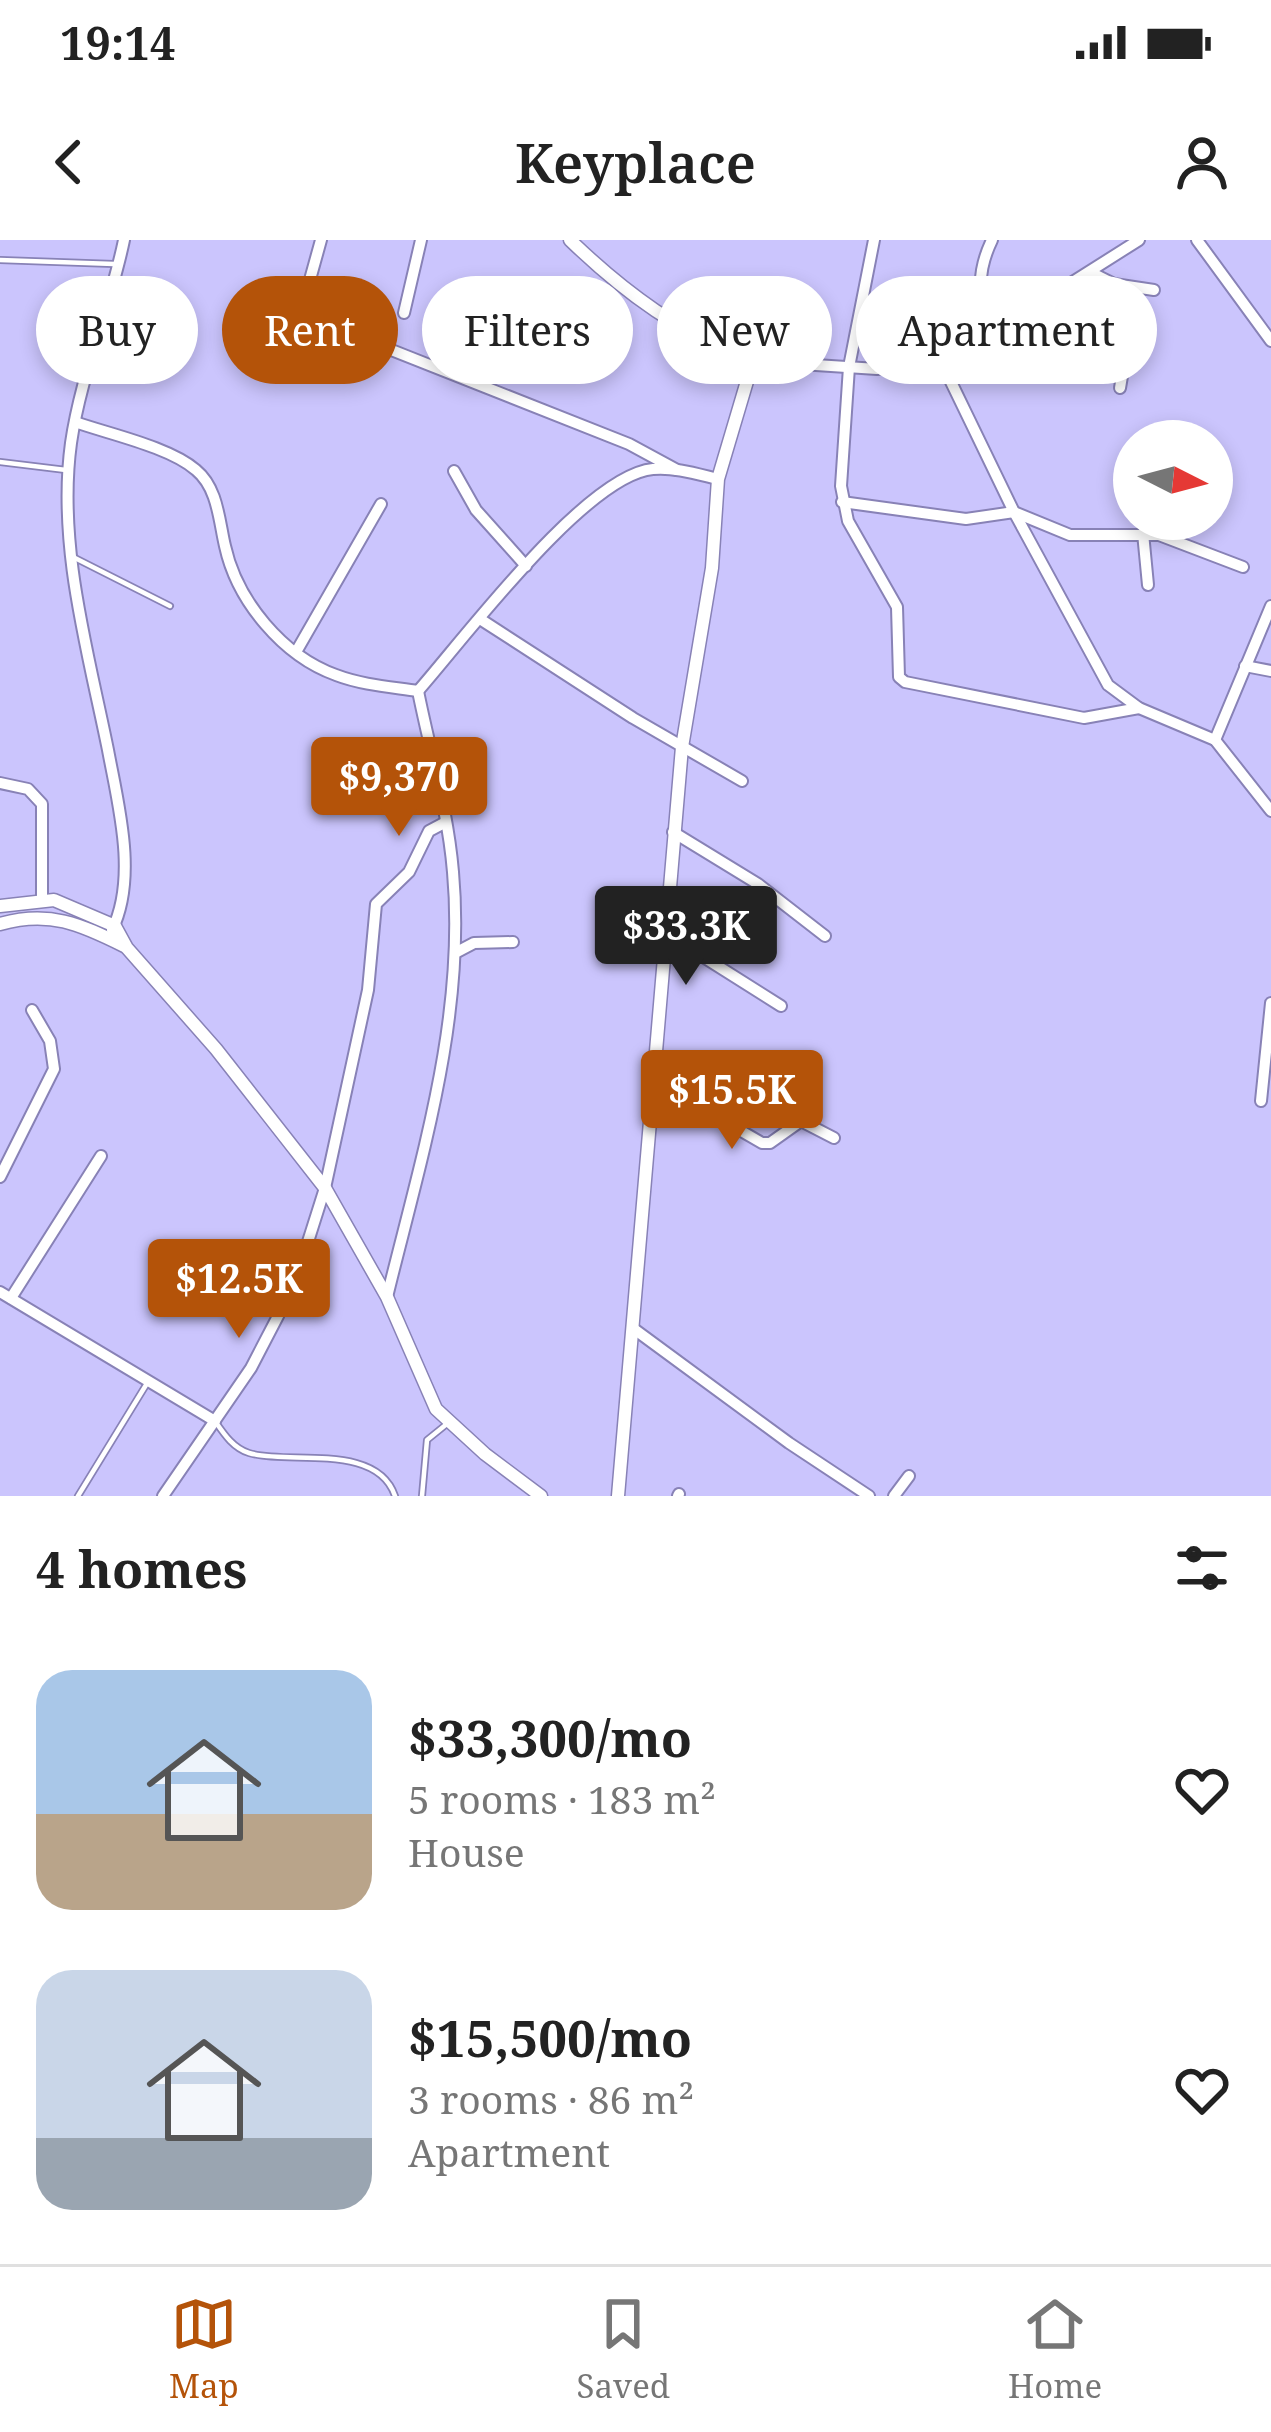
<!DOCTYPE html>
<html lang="en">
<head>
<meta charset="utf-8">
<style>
	:root { --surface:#fff; --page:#f6f6f6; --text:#222; --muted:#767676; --line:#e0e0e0; --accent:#b45309 }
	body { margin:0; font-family:"Noto Serif",serif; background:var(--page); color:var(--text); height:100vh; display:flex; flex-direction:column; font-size:45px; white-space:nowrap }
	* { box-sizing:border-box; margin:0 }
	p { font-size:39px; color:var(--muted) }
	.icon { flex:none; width:66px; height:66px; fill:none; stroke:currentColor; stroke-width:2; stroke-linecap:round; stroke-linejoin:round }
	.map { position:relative; height:1256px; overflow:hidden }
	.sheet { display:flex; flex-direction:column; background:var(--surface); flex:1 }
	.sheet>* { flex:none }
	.banner { position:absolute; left:36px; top:36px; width:1200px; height:108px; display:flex; gap:24px }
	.needle { width:78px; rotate:96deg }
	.tools { position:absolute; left:1113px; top:180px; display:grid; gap:24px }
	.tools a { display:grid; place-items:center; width:120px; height:120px; border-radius:50%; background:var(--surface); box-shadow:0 6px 18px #0003; font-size:60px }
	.price { position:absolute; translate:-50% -102px; padding:0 27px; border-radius:12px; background:var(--accent); color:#fff; font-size:39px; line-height:78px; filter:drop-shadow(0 3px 6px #0008) }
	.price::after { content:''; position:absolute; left:50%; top:72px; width:36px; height:27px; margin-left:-18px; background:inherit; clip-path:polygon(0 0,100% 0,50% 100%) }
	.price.selected { background:#222; color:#fff }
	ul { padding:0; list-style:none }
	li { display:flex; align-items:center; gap:36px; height:300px; padding:0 36px }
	li span { display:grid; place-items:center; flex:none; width:336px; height:240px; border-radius:36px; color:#555 }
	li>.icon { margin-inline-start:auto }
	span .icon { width:144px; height:144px; fill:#fffc; stroke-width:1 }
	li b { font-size:51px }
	h2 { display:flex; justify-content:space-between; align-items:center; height:144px; padding:0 36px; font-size:51px }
	.pill { padding:0 42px; border-radius:54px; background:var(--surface); box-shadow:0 6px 18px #0003; font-size:42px; line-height:108px }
	.pill.selected { background:var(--accent); color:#fff }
	.status { display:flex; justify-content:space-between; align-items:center; height:84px; padding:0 60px; background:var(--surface); direction:ltr }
	.status svg { height:33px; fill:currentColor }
	header { display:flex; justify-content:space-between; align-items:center; height:156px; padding:0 36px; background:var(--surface); font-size:54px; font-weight:600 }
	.menu { display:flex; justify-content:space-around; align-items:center; height:168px; border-top:3px solid var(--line); background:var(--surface); font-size:33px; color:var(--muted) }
	.menu a { display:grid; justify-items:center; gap:6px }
	.menu .selected { color:var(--accent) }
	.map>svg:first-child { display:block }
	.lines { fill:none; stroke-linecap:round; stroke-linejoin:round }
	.service-casing { stroke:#8882b6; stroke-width:8 }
	.minor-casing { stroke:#8882b6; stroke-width:14 }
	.tertiary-casing { stroke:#8882b6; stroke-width:15 }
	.service { stroke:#fff; stroke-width:4.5 }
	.minor { stroke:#fff; stroke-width:10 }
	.tertiary { stroke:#fff; stroke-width:12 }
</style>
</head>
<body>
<div class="status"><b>19:14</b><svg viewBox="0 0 49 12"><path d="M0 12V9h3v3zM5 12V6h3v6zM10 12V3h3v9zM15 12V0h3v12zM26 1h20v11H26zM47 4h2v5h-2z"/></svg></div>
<header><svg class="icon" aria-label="back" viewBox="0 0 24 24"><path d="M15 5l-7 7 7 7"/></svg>Keyplace<svg class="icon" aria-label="person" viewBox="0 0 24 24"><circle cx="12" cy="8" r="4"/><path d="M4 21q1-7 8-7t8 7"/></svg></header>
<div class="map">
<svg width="1271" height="1256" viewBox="0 0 1271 1256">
	<rect width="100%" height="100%" fill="#cbc5fd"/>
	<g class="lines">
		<g class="service-casing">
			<g id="service">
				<path d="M0,20L114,24"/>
				<path d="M0,222L66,230"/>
				<path d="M73,317L170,366"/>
				<path d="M215,1181C224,1194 233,1208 249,1213C289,1225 377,1202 395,1256"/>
				<path d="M78,1256L146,1145"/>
				<path d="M422,1256L427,1200L448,1183"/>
			</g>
		</g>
		<g class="minor-casing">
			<g id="minor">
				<path d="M321,0L306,54L308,77L629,204L677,230"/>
				<path d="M874,0L849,127L841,246L848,281L897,367L899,437L905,442L1084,478L1139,468"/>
				<path d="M992,0C968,50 985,78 1021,112"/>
				<path d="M1197,0L1271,101"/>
				<path d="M1092,33L1114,44L1154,50"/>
				<path d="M1041,62L1067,75L1120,89L1129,95L1120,148"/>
				<path d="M404,73L421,0"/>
				<path d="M938,115L1014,272L1108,445L1139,468L1215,500L1271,571"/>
				<path d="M753,121L877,129L920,124L938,115L971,81L985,73L1041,62L1139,0"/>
				<path d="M75,182C109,194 170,207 196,230C218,248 219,281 225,306C237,361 283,416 336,435C362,445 392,447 418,451"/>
				<path d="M454,231L476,270L526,326"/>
				<path d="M842,262L966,279L1014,272L1070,295H1159L1243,327"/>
				<path d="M1143,293L1148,345"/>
				<path d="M480,379L633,478L742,541"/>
				<path d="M296,412L381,264"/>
				<path d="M1245,426L1271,431"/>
				<path d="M418,451C464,399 586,235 653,229C674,227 697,234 718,239"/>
				<path d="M1215,500L1271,366"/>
				<path d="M0,543L28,549L42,564V661"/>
				<path d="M673,592L758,644L825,696"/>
				<path d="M112,690C138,637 118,564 108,510C88,411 57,305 71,203C81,134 110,68 124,0"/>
				<path d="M667,694L781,766"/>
				<path d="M455,713L474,703L513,702"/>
				<path d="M653,840L762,903H770L801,881L834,898"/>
				<path d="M1261,861L1271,763"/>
				<path d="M0,937L54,829L50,801L32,770"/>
				<path d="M0,1052L215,1181"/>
				<path d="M387,1057C421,918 466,777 453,632C448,571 430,511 418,451"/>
				<path d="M11,1058L101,916"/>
				<path d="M634,1089L789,1203L869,1256"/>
				<path d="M163,1256L251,1128L278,1076L306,1008L325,948L368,750L376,664L409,632L429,591L446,582"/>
				<path d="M678,1256L679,1254"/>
				<path d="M894,1256L909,1236"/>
			</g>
		</g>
		<g class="tertiary-casing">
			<g id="tertiary">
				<path d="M570,0C626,54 681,94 753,121L718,239L712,328L682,507L618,1256"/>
				<path d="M0,666L54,660L115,686L127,708L216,809L325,948L387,1057L436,1169L485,1214L541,1256"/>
				<path d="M0,684C49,670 80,684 124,706"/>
			</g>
		</g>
		<use href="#service" class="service"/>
		<use href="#minor" class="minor"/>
		<use href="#tertiary" class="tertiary"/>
	</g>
</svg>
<div class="tools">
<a><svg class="needle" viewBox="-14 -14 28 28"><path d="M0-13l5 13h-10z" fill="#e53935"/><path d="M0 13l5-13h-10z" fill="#767676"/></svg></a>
</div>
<b class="price" style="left:399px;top:599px">$9,370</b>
<b class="price selected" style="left:686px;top:748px">$33.3K</b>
<b class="price" style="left:732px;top:912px">$15.5K</b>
<b class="price" style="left:239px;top:1101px">$12.5K</b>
<div class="banner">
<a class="pill">Buy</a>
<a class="pill selected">Rent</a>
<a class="pill">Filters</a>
<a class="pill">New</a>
<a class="pill">Apartment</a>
</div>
</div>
<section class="sheet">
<h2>4 homes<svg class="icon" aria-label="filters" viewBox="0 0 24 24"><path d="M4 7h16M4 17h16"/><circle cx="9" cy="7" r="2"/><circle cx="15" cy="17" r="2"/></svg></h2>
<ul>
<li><span style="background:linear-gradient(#a9c7e8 60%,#b9a48a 0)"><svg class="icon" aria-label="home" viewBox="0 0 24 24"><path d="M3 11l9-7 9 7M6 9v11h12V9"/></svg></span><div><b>$33,300/mo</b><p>5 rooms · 183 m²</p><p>House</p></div><svg class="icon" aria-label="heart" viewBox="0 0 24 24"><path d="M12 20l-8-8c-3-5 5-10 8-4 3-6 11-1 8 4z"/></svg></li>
<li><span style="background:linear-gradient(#c9d6e8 70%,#9aa5b1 0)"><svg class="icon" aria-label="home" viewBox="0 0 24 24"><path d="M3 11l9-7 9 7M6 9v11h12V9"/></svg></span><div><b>$15,500/mo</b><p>3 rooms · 86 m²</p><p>Apartment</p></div><svg class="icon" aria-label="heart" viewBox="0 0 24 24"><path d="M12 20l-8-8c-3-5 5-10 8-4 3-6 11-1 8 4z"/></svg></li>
</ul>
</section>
<nav class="menu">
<a class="selected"><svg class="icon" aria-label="map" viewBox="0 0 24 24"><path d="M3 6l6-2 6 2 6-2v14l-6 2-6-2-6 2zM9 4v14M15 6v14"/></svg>Map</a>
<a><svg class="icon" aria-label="saved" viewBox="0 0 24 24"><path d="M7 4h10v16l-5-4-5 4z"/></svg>Saved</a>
<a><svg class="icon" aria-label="home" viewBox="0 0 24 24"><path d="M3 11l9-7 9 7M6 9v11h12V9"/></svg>Home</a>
</nav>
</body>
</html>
